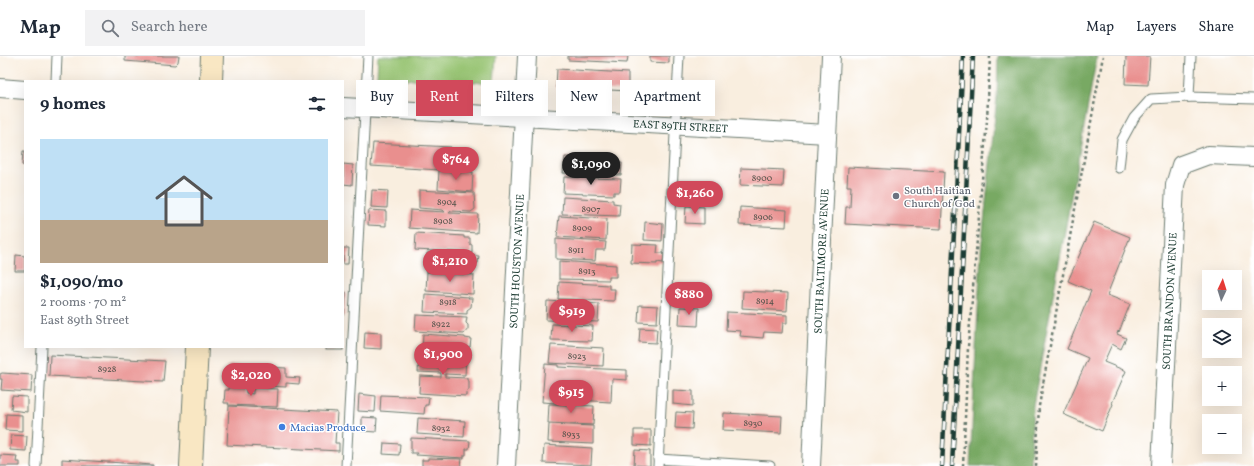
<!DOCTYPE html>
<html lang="en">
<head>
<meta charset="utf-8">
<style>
	:root { --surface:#fff; --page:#f2f2f3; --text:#1f2937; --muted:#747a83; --line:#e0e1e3; --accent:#d1495b }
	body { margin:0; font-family:Vollkorn,serif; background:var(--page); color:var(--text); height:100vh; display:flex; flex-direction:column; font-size:15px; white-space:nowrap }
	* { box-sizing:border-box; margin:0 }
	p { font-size:13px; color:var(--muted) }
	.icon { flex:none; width:22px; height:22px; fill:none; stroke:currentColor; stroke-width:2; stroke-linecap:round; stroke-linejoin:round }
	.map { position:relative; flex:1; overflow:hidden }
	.sheet { position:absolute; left:24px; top:24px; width:320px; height:268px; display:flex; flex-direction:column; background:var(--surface); border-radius:0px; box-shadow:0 4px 16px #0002 }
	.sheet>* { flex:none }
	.banner { position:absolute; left:356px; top:24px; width:380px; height:36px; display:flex; gap:8px }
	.needle { width:26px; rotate:4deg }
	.controls { position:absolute; left:1202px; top:214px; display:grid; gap:8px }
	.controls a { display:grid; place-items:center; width:40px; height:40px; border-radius:0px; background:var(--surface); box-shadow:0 4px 16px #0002; font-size:20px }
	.price { position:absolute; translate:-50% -34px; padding:0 9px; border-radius:14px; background:var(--accent); color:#fff; font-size:13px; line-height:26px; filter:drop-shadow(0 1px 2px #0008) }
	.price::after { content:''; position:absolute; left:50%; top:24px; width:12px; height:9px; margin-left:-6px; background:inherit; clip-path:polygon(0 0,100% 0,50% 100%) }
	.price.on { background:#222; color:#fff }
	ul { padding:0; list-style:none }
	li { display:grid; align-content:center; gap:8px; height:212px; padding:0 16px }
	li span { display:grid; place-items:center; height:124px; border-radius:0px; color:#555 }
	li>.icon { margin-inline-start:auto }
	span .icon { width:72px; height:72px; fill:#fffc; stroke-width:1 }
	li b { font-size:17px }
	h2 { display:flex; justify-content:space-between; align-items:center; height:48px; padding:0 16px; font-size:17px }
	.tag { padding:0 14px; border-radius:0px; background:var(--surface); box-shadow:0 4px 16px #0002; font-size:14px; line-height:36px }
	.tag.on { background:var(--accent); color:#fff }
	header { display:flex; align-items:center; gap:24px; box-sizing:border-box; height:56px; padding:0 20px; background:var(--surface); border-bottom:1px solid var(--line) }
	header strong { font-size:19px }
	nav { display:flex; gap:22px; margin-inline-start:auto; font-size:14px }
	.search { width:280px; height:36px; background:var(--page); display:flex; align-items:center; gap:10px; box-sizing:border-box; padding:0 14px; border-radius:0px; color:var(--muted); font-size:15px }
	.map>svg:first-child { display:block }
	.green { fill:#96c371; stroke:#5a8052 }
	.forest { fill:#78a963; stroke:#4c734c }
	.building { fill:#e98f8e }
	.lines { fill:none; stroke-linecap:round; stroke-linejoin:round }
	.service-casing { stroke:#6b7b70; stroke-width:11 }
	.minor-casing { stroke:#6b7b70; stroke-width:20 }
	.secondary-casing { stroke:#6b7b70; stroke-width:24 }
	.path { stroke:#6b7b70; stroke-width:2.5; stroke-dasharray:3 3; stroke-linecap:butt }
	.service { stroke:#fff; stroke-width:9 }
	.minor { stroke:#fff; stroke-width:18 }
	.secondary { stroke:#f9e7c3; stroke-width:22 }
	.rail-casing { stroke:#1f3d34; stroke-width:4.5 }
	.rail { stroke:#fff; stroke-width:3; stroke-dasharray:9; stroke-linecap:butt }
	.worship-dot { fill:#6b7280; stroke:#fff; stroke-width:1.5 }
	.shop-dot { fill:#3f7fe0; stroke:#fff; stroke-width:1.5 }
	.labels { text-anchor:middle; stroke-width:3; stroke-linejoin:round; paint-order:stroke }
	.number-label { font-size:9px; fill:#52524a }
	.street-label { font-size:11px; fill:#1f3d34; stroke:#fff }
	.worship-label { font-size:11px; fill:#5b616d; stroke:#fff; text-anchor:start }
	.shop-label { font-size:11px; fill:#366cbe; stroke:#fff; text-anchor:start }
</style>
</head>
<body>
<header>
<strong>Map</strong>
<div class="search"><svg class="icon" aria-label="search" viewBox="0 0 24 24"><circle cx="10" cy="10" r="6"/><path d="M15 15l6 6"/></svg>Search here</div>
<nav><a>Map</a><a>Layers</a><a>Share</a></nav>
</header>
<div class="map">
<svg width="1254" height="410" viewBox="0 0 1254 410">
	<rect width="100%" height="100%" fill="#fff"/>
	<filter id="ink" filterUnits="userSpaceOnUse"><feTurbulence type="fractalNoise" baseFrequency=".025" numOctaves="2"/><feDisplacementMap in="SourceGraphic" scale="8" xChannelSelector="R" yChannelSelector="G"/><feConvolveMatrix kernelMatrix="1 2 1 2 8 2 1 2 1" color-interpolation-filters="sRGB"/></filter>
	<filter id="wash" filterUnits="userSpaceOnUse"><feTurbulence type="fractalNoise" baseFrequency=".012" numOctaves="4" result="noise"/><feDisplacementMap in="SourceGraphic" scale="16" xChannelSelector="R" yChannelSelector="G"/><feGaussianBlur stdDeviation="0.9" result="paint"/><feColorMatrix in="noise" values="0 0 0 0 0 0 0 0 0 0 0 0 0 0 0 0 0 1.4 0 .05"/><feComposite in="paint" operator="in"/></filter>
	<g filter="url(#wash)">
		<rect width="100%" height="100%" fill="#f9eedf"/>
		<path class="green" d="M378,0H496L494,27L377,22Z"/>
		<path class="forest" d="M998,0H1097L1033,350L1030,410H970L981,194L997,40Z"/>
		<g id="blocks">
			<g class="building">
				<path d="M125,0H179L178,6L175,9L125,5Z"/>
				<path d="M568,0H628L627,7L568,4Z"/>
				<path d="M650,0H669V7L650,6Z"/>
				<path d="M1126,0H1150L1148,29L1125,28Z"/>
				<path d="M557,13L628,17V35L556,31Z"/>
				<path d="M373,87L451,91L449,111L440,110V114L371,110Z"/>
				<path d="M23,95H25V110L22,109Z"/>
				<path d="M565,101L616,103L615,107H622L621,119L563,117Z"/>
				<path d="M343,108L353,109L352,129L343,128Z"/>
				<path d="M848,111L944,116L941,173L845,168L846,151H850L851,130H847Z"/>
				<path d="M741,112L784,114L783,131L740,129Z"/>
				<path d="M439,114L473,116L472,136L438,133Z"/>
				<path d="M564,121L621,123L620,136H614V139L563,137Z"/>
				<path d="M372,134L388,135L387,152L371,151Z"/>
				<path d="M419,134L474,137L475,153L471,156L451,155L449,157L478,158L477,177L409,172L410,154L445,156L443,154L419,152Z"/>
				<path d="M563,141L613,144V147L620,148L619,160L562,158Z"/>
				<path d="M686,150L704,151V168L685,167Z"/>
				<path d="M740,151L787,154L786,171L739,169Z"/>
				<path d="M369,154L386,155V170L368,169Z"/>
				<path d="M559,160L607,163L606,184L557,181Z"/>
				<path d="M645,166L663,168L662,185L644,184Z"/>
				<path d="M1094,166L1130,181L1107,239L1130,248L1119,276L1118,275L1117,278L1126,282L1121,293L1112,288L1104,306L1126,315L1112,347L1113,348L1102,375L1063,358L1088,302L1067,293L1091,235L1068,225Z"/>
				<path d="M416,177L464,180V182H470V188L472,189V197L415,194Z"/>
				<path d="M556,183L606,186L605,194H596L595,205L556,203Z"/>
				<path d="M632,188L658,189L657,197H664L663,207L657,206V208L631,207Z"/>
				<path d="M343,192H349L348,208H343Z"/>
				<path d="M427,197L479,200L478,207H473L472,218L426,215Z"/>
				<path d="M16,199L25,200V215H15Z"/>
				<path d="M559,205L616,209V221H609V224L559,223Z"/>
				<path d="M427,216L474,219L473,238L426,235Z"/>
				<path d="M559,226L609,229V233H615L614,245L558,243Z"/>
				<path d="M681,231L699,232L698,247L680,246Z"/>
				<path d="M743,235L788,237L787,255L742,252Z"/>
				<path d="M343,236H346L344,260H343Z"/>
				<path d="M425,238L469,241L468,242H472L471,251L467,254V258L424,256Z"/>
				<path d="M547,245L599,248L598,266L546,264Z"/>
				<path d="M639,249L658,250L657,267L638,266Z"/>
				<path d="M680,251L699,252L698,270L679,269Z"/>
				<path d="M727,256L787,259V267H783L782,277L764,276L763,282L740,280L741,275L726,274Z"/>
				<path d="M416,259L467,261L466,267L468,269V273L464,278L415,275Z"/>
				<path d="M552,268L593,270L592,285L551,284Z"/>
				<path d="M640,272L657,273L656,287L639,286Z"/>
				<path d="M365,276L381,277V293L364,292Z"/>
				<path d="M423,278L465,281V282L471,283L470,291H466L464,300L422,297Z"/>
				<path d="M551,289L604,292L603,310L549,307Z"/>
				<rect x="326" y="291" width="17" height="3"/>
				<path d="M50,299L165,305L163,326L49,320Z"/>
				<path d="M419,300L466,302L465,319L445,318V321L467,322V324L469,325V334L466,336V340L419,337L420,320L441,321V317L418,316Z"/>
				<path d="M545,308L558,309V311L627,314V324L612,323L611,346L558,343L557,347L542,346Z"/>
				<path d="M230,309L286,312V321L300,322L299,328L286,327V331L229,328V327H226L227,310H230Z"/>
				<path d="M2,317L32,319L31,336L1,334L2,323H0V318Z"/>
				<path d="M229,330H246V337L253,338V332L278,333L277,351L228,349L229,347H224L225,334H229Z"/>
				<path d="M673,334L693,335V350L673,348Z"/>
				<path d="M359,338L376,340L375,356L358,355Z"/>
				<path d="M381,339L429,341L428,349H425L424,358L380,355Z"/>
				<path d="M12,340L27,341V356L11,354Z"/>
				<path d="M549,348L594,350L593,369L548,367Z"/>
				<path d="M229,350L337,356L335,387H339V395L227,389Z"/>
				<path d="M676,356L693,357L692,373L675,372Z"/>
				<path d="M724,357L782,360L781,377L723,374Z"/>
				<path d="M6,358L22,359V375L5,374Z"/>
				<path d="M362,361L377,362L376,376L362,375Z"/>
				<path d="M418,362L465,365L464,381L417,378Z"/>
				<path d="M549,368L593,370V388L548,386Z"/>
				<path d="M634,374H651V390L634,389Z"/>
				<path d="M11,379L27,380L26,395L10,394Z"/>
				<path d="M411,382L470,385L469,393H466V399H464V402L416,399L417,397H411Z"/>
				<path d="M384,387L400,388L399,399L383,398Z"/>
				<path d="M544,389L592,392L591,409L543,407Z"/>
				<path d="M635,394L650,395V410L634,409Z"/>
				<path d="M0,399L17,400L16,406H20V410H0Z"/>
				<path d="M428,402L462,403L461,410H422V404H428Z"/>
				<path d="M62,403L153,409V410H62Z"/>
			</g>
		</g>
	</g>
	<g filter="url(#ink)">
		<use href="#blocks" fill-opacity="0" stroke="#6b7b70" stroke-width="1"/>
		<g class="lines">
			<g class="service-casing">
				<g id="service">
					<path d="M56,25L57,0"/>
					<path d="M1189,41L1191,0"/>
					<path d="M1119,112L1122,84L1134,62L1151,43L1189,41L1254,43"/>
					<path d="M658,403L770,410"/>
					<path d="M36,410L42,291"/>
					<path d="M346,410L368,0"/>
					<path d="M658,410L679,0"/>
				</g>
			</g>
			<g class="minor-casing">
				<g id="minor">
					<path d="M0,32L25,34"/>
					<path id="s1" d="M343,51L827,78"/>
					<path id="s2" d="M506,410L527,0"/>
					<path id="s3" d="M811,410L831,0"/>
					<path id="s4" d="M1161,410L1175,129L1181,109L1208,99L1254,101"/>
				</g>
			</g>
			<g class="secondary-casing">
				<g id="secondary">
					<path d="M211,25L212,0"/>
					<path d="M191,410L197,291"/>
				</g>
			</g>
			<g class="path">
				<path d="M963,410L968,291L987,64L990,0"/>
				<path d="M1036,410L1039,350L1103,0"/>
			</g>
			<use href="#service" class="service"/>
			<use href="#minor" class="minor"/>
			<use href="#secondary" class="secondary"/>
			<g class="rail-casing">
				<g id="rail">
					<path d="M942,410L963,0"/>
					<path d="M952,410L973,0"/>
				</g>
			</g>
			<use href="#rail" class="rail"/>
		</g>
	</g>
	<circle class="worship-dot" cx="896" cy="140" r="4"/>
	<circle class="shop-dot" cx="282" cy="371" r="4"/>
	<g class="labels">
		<g class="number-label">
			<text x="762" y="125">8900</text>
			<text x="447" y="149">8904</text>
			<text x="591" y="156">8907</text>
			<text x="763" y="164">8906</text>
			<text x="443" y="168">8908</text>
			<text x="582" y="175">8909</text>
			<text x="576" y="197">8911</text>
			<text x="587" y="218">8913</text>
			<text x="765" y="248">8914</text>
			<text x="448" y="249">8918</text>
			<text x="441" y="271">8922</text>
			<text x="577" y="303">8923</text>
			<text x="107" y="316">8928</text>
			<text x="753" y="370">8930</text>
			<text x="441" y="375">8932</text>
			<text x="571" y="381">8933</text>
		</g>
		<g class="street-label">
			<text dy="4" stroke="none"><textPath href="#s1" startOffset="338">EAST 89TH STREET</textPath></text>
			<text dy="4" stroke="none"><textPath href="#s2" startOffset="205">SOUTH HOUSTON AVENUE</textPath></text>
			<text dy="4" stroke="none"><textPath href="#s3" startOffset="205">SOUTH BALTIMORE AVENUE</textPath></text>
			<text dy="4" stroke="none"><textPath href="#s4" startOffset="165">SOUTH BRANDON AVENUE</textPath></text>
		</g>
		<g class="worship-label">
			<text x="904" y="138">South Haitian<tspan x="904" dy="13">Church of God</tspan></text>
		</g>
		<g class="shop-label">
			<text x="290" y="375">Macias Produce</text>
		</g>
	</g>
</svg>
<div class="controls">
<a><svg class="needle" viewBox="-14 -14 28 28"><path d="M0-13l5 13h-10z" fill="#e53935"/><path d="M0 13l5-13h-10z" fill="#747a83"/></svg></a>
<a><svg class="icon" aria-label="layers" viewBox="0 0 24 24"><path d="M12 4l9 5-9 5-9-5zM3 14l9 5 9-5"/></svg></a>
<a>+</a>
<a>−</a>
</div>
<b class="price" style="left:456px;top:125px">$764</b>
<b class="price on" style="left:591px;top:130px">$1,090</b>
<b class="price" style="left:695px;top:159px">$1,260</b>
<b class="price" style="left:450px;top:227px">$1,210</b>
<b class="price" style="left:689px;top:260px">$880</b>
<b class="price" style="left:572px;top:277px">$919</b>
<b class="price" style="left:443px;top:320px">$1,900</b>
<b class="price" style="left:251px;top:341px">$2,020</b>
<b class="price" style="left:571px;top:358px">$915</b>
<div class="banner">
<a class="tag">Buy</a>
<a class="tag on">Rent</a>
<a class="tag">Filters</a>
<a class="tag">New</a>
<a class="tag">Apartment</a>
</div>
<section class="sheet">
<h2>9 homes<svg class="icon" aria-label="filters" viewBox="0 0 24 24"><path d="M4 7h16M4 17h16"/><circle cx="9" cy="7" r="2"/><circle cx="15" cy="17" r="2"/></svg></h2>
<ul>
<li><span style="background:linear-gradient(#bfe0f5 65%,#b9a48a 0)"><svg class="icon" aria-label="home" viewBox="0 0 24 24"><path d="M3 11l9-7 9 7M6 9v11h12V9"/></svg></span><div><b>$1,090/mo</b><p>2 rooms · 70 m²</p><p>East 89th Street</p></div></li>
</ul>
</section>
</div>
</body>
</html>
